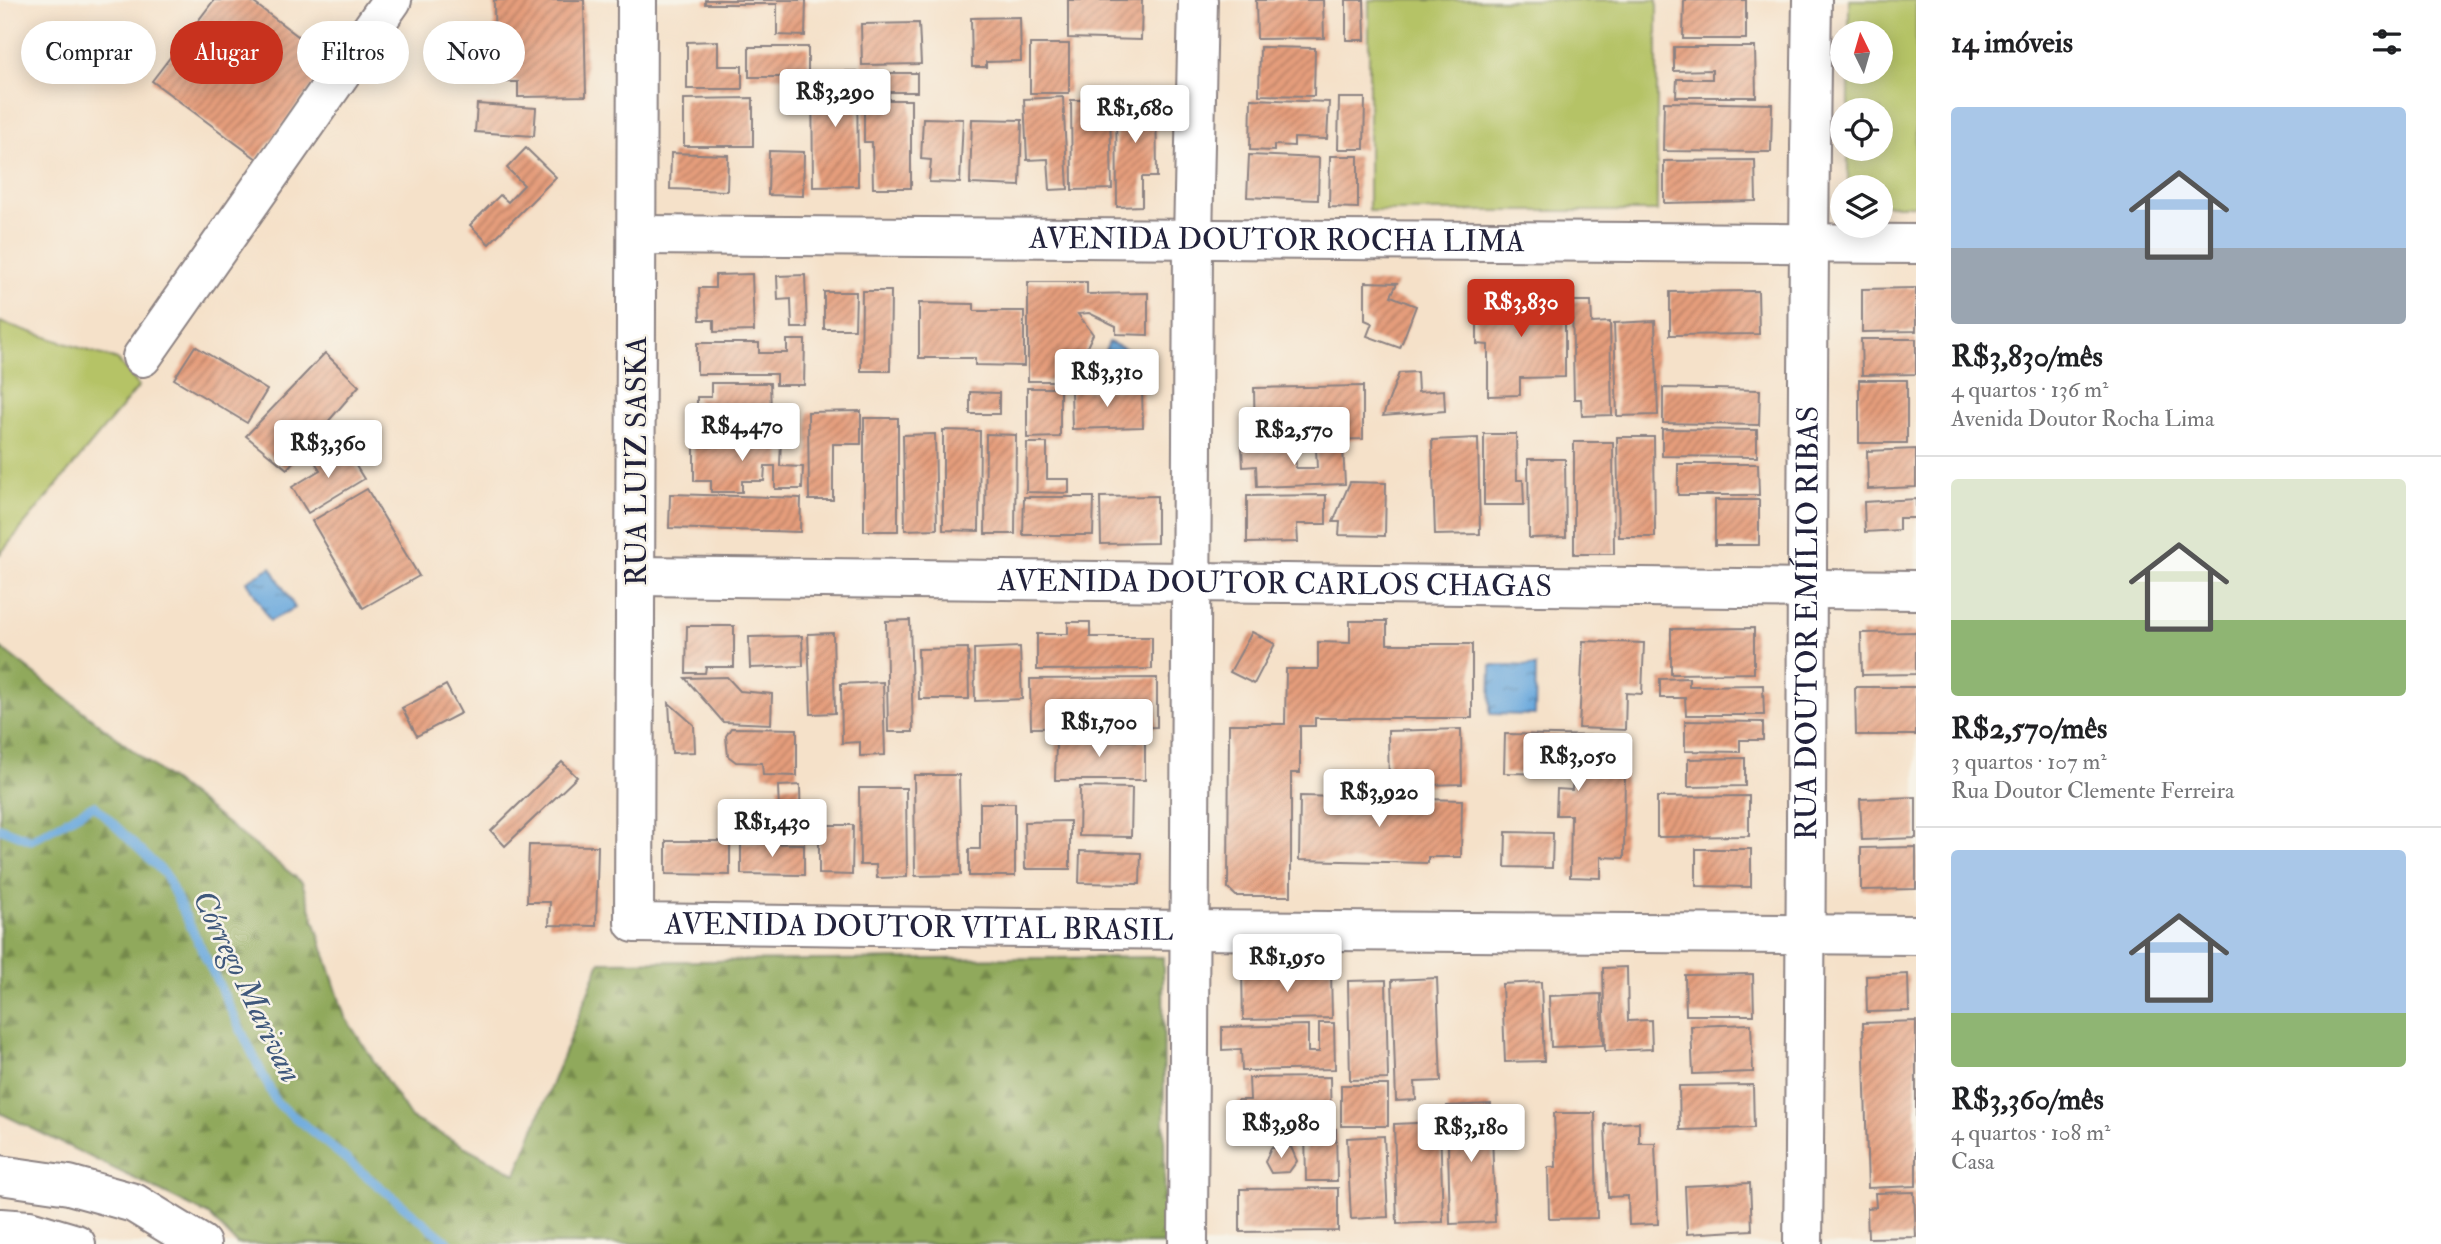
<!DOCTYPE html>
<html lang="pt">
<head>
<meta charset="utf-8">
<style>
	:root { --surface:#fff; --page:#f6f6f6; --text:#202124; --muted:#757577; --line:#e0e0e0; --accent:#c8321e }
	body { margin:0; font-family:"IM FELL Double Pica",serif; background:var(--page); color:var(--text); height:100vh; display:flex; flex-direction:column; font-size:26px; white-space:nowrap }
	* { box-sizing:border-box; margin:0 }
	p { font-size:23px; color:var(--muted) }
	.icon { flex:none; width:38px; height:38px; fill:none; stroke:currentColor; stroke-width:2; stroke-linecap:round; stroke-linejoin:round }
	.map { position:relative; flex:1; overflow:hidden }
	.details { display:flex; flex-direction:column; background:var(--surface); width:525px }
	.details>* { flex:none }
	.hud { position:absolute; left:21px; top:21px; width:665px; height:63px; display:flex; gap:14px }
	.needle { width:46px; rotate:355deg }
	.controls { position:absolute; left:1830px; top:21px; display:grid; gap:14px }
	.controls a { display:grid; place-items:center; width:63px; height:63px; border-radius:50%; background:var(--surface); box-shadow:0 4px 18px #0003; font-size:35px }
	.price { position:absolute; translate:-50% -60px; padding:0 16px; border-radius:7px; background:#fff; color:#222; font-size:23px; line-height:46px; filter:drop-shadow(0 2px 4px #0008) }
	.price::after { content:''; position:absolute; left:50%; top:42px; width:21px; height:16px; margin-left:-10px; background:inherit; clip-path:polygon(0 0,100% 0,50% 100%) }
	.price.active { background:var(--accent); color:#fff }
	ul { padding:0; list-style:none }
	li { display:grid; align-content:center; gap:14px; height:371px; padding:0 35px }
	li+li { border-top:2px solid var(--line) }
	li span { display:grid; place-items:center; height:217px; border-radius:7px; color:#555 }
	li>.icon { margin-inline-start:auto }
	span .icon { width:126px; height:126px; fill:#fffc; stroke-width:1 }
	li b { font-size:30px }
	h2 { display:flex; justify-content:space-between; align-items:center; height:84px; padding:0 35px; font-size:30px }
	.tag { padding:0 24px; border-radius:32px; background:var(--surface); box-shadow:0 4px 18px #0003; font-size:24px; line-height:63px }
	.tag.active { background:var(--accent); color:#fff }
	main { display:flex; flex:1; min-height:0 }
	.map>svg:first-child { display:block }
	.grass { fill:#b5c366; stroke:#6c7250; stroke-width:2 }
	.forest { fill:url(#forest-firs); stroke:#59664b; stroke-width:2 }
	.water { fill:url(#water-ripples); stroke:#46668c; stroke-width:2 }
	.lines { fill:none; stroke-linecap:round; stroke-linejoin:round }
	.stream { stroke:#6aa9dd; stroke-width:9 }
	.building { fill:url(#building-hatch) }
	.minor-casing { stroke:#8c8282; stroke-width:42 }
	.minor { stroke:#fff; stroke-width:38 }
	.labels { text-anchor:middle; stroke-width:5; stroke-linejoin:round; paint-order:stroke }
	.street-label { font-size:30px; fill:#22223b; stroke:#f7f3e8 }
	.water-label { font-size:32px; font-style:italic; fill:#3f587c; stroke:#f7f3e8 }
</style>
</head>
<body>
<main>
<div class="map">
<svg width="1916" height="1244" viewBox="0 0 1916 1244">
	<defs>
		<pattern id="forest-firs" width="22" height="20" patternUnits="userSpaceOnUse" patternTransform="scale(1.75)"><rect width="22" height="20" fill="#90a95b"/><path d="M5 1l3.5 6h-7zM16 11l3.5 6h-7z" fill="#75894c"/></pattern>
		<pattern id="water-ripples" width="26" height="14" patternUnits="userSpaceOnUse" patternTransform="scale(1.75)"><rect width="26" height="14" fill="#6aa9dd"/><path d="M2 4q2-2 4 0t4 0M15 11q2-2 4 0t4 0" fill="none" stroke="#5789b4"/></pattern>
		<pattern id="building-hatch" width="6" height="6" patternUnits="userSpaceOnUse" patternTransform="scale(1.75)"><rect width="6" height="6" fill="#e59d7b"/><path d="M-1 1l2-2M0 6l6-6M5 7l2-2" fill="none" stroke="#b98066"/></pattern>
	</defs>
	<rect width="100%" height="100%" fill="#f7f3e8"/>
	<filter id="ink" filterUnits="userSpaceOnUse"><feTurbulence type="fractalNoise" baseFrequency=".0143" numOctaves="2"/><feDisplacementMap in="SourceGraphic" scale="14" xChannelSelector="R" yChannelSelector="G"/><feConvolveMatrix kernelMatrix="1 2 1 2 8 2 1 2 1" color-interpolation-filters="sRGB"/></filter>
	<filter id="wash" filterUnits="userSpaceOnUse"><feTurbulence type="fractalNoise" baseFrequency=".00686" numOctaves="4" result="noise"/><feDisplacementMap in="SourceGraphic" scale="28" xChannelSelector="R" yChannelSelector="G"/><feGaussianBlur stdDeviation="1.57" result="paint"/><feColorMatrix in="noise" values="0 0 0 0 0 0 0 0 0 0 0 0 0 0 0 0 0 1.4 0 .05"/><feComposite in="paint" operator="in"/></filter>
	<g filter="url(#wash)">
		<rect width="100%" height="100%" fill="#f5e1c9"/>
		<g class="grass">
			<rect x="1369" y="0" width="288" height="211"/>
			<path d="M1849,0H1916V205H1881V187H1848V149H1881V110H1849V72H1881V33H1849Z"/>
			<path d="M0,322L118,360L139,386L0,554Z"/>
		</g>
		<path class="forest" d="M0,647L302,882L345,1017L411,1118L516,1174L600,962L1163,957L1165,1244H237L209,1215L0,1113Z"/>
		<g class="water">
			<path d="M1109,342L1143,357L1136,373L1102,358Z"/>
			<path d="M271,567L295,608L270,621L247,581Z"/>
			<path d="M1491,665L1536,666L1535,715L1490,714Z"/>
		</g>
		<g class="lines">
			<path class="stream" d="M0,828L31,840L94,805L165,874L276,1102L450,1244"/>
		</g>
		<g id="blocks">
			<g class="building">
				<path d="M214,0H250L331,61L257,159L152,81Z"/>
				<path d="M494,0H584L586,96L518,97V82H495Z"/>
				<path d="M705,0H806L805,36L777,35V4H705Z"/>
				<path d="M1068,0H1142L1141,40L1068,38Z"/>
				<path d="M1256,0H1323L1324,38L1257,39Z"/>
				<path d="M1346,0H1364L1365,40H1346Z"/>
				<path d="M1684,0H1746V39H1683Z"/>
				<path d="M1020,17L1021,61L986,62V67H972L971,18Z"/>
				<path d="M919,23L921,64L862,65L861,24Z"/>
				<path d="M718,41V66H742V89H687V42Z"/>
				<rect x="1030" y="44" width="39" height="49"/>
				<rect x="749" y="47" width="59" height="30"/>
				<path d="M1260,47L1315,48L1314,96L1259,95Z"/>
				<path d="M1674,47H1755L1756,97H1676L1677,79H1712V70L1674,71Z"/>
				<path d="M857,71L858,186L813,187L812,72Z"/>
				<path d="M864,73H917V92H889V100H911V188H873L872,142H864Z"/>
				<path d="M1156,92L1157,177H1142V206L1117,207L1116,93Z"/>
				<path d="M1063,97L1068,189L1050,190L1048,159L1027,160L1024,99Z"/>
				<path d="M753,98V146H684V99Z"/>
				<path d="M1339,98H1365L1364,149H1338Z"/>
				<path d="M1251,99L1329,102L1327,139L1294,138V146L1274,145V151L1250,150Z"/>
				<path d="M1071,100H1096L1095,109H1110L1112,189L1072,190Z"/>
				<path d="M1664,102L1772,104L1771,152L1663,151Z"/>
				<path d="M477,104L536,108L534,136L475,132Z"/>
				<path d="M923,118L963,119L960,183L929,182L931,160L921,159Z"/>
				<path d="M972,119L1022,120L1020,186L970,184Z"/>
				<path d="M526,148L556,177L489,244L470,225L500,195L508,202L524,185L507,168Z"/>
				<path d="M769,151L804,152L803,196L768,195Z"/>
				<path d="M671,153L728,155L727,191L670,189Z"/>
				<path d="M1249,155L1319,158L1318,200L1247,197Z"/>
				<path d="M1330,156H1358V208L1329,207Z"/>
				<path d="M1755,160L1756,201L1664,203V161Z"/>
				<path d="M752,274L754,331L714,332V320H700L699,288H715V275Z"/>
				<path d="M805,275L807,328H792L791,299L778,300L777,276Z"/>
				<path d="M1028,282H1087V294L1148,293V335L1116,334V326L1089,313L1078,314L1093,334L1071,381H1028Z"/>
				<path d="M1365,282L1397,283L1391,296L1416,306L1400,348L1367,336L1372,323L1365,320Z"/>
				<path d="M1916,288V331L1862,332V289Z"/>
				<path d="M862,291H891L890,371H861Z"/>
				<path d="M1758,291L1759,334L1670,335V292Z"/>
				<path d="M824,292H856L855,329H824Z"/>
				<path d="M1558,294V313H1565V377L1520,378V395L1488,396V345L1477,344V295Z"/>
				<path d="M1572,301H1591L1592,323L1610,322L1612,415L1582,416L1581,399H1574Z"/>
				<path d="M919,303L974,304V311H1024V366L975,365V358H919Z"/>
				<path d="M1655,321L1658,415L1617,416L1614,323Z"/>
				<path d="M1861,339H1916V374L1862,375Z"/>
				<path d="M787,340H805L804,385H776V374H697V343H759V353H787Z"/>
				<path d="M195,346L267,390L247,423L174,379Z"/>
				<path d="M325,353L359,386L287,469L246,436Z"/>
				<path d="M1417,372L1418,392L1444,390L1445,411L1383,416L1399,373Z"/>
				<rect x="1859" y="380" width="48" height="63"/>
				<path d="M711,383H770L771,411H755V426L697,425V397H711Z"/>
				<path d="M1363,386V439L1325,440V430H1296V439L1255,440L1254,388Z"/>
				<path d="M1027,388H1060V437L1027,438Z"/>
				<path d="M1663,388L1760,390L1759,425L1663,423Z"/>
				<path d="M1142,389L1143,427L1072,429L1071,391Z"/>
				<path d="M970,392L999,393V414H970Z"/>
				<path d="M861,411V444H833V500H809L808,412Z"/>
				<rect x="864" y="418" width="34" height="113"/>
				<path d="M1662,429L1757,430V457L1662,456Z"/>
				<path d="M713,430H742V439H781L780,466L803,467L802,489H775V466H765L764,481H742V492H711V481H694V446L713,447Z"/>
				<path d="M943,430L980,431L979,531L943,530Z"/>
				<path d="M935,434L937,529L905,530L903,435Z"/>
				<path d="M986,434L1016,435L1015,534H985Z"/>
				<path d="M1484,434H1516L1517,480H1523L1524,505H1484Z"/>
				<path d="M1617,437H1654L1655,537H1619Z"/>
				<path d="M1478,438L1480,534L1435,535L1432,440Z"/>
				<path d="M1574,442H1613L1614,554H1574Z"/>
				<path d="M1027,443H1047V479H1069V493L1026,492Z"/>
				<path d="M343,445L364,479L308,513L292,487L320,470L315,462Z"/>
				<path d="M1295,445L1296,468H1317L1316,449L1343,448L1345,484L1257,487L1256,466L1243,467L1242,447Z"/>
				<path d="M1916,449V487L1868,489L1867,451Z"/>
				<path d="M1528,459H1565L1566,537L1529,538Z"/>
				<path d="M1678,464H1758L1759,495H1678Z"/>
				<path d="M1350,482L1386,483L1385,536L1339,535L1340,522H1333Z"/>
				<path d="M367,489L419,576L363,608L312,521Z"/>
				<path d="M670,494L801,498L800,532L669,528Z"/>
				<path d="M1326,495V524H1297L1298,542L1247,543V496Z"/>
				<path d="M1157,496V543L1101,544L1100,497Z"/>
				<path d="M1024,497H1094L1093,535H1023Z"/>
				<path d="M1916,499V518H1899V530L1865,532L1864,502Z"/>
				<rect x="1715" y="500" width="44" height="45"/>
				<path d="M910,620L913,732H888L886,621Z"/>
				<path d="M1350,621H1387V644H1472V718H1315V726H1300V773H1291V896H1236L1228,888L1229,724H1285L1286,669H1318V642L1350,643Z"/>
				<path d="M1068,622H1090V637H1152V669L1037,670V634H1068Z"/>
				<path d="M687,626H734V667H706L705,673H686Z"/>
				<path d="M1754,628V673L1671,674V629Z"/>
				<path d="M1252,632L1275,644L1254,684L1230,672Z"/>
				<path d="M1916,632V674L1862,675L1861,633Z"/>
				<path d="M833,633L835,713L811,714L808,634Z"/>
				<path d="M802,636L803,666L750,668L749,637Z"/>
				<path d="M1583,641L1644,643L1642,694L1626,693L1625,730L1579,728Z"/>
				<path d="M1020,647L1022,699L975,701L974,649Z"/>
				<path d="M968,648L969,699H919L918,649Z"/>
				<path d="M727,677L740,691L772,694L771,724L723,722L685,678Z"/>
				<path d="M1157,678V727L1031,728L1030,679Z"/>
				<path d="M1689,678V686L1763,685L1764,715H1686L1685,698H1660V679Z"/>
				<path d="M883,682L885,755L860,756V742L842,743L841,684Z"/>
				<path d="M446,685L461,713L417,736L402,708Z"/>
				<path d="M1855,687H1916V735H1856Z"/>
				<path d="M669,703L694,725L695,752L672,753Z"/>
				<path d="M1685,721L1763,722V740H1740V752L1685,751Z"/>
				<path d="M731,728L797,729V776L763,775L762,763L736,762L728,756L726,736Z"/>
				<path d="M1461,729L1462,784L1389,786L1388,731Z"/>
				<path d="M1068,733H1108V741H1145V780H1055L1056,742H1068Z"/>
				<path d="M1505,734L1604,736L1603,765H1625L1624,858L1601,857V878L1570,877L1571,815H1556L1557,789L1572,790L1573,774L1504,773Z"/>
				<path d="M1745,758V786L1688,787V759Z"/>
				<path d="M562,762L577,777L505,846L491,831Z"/>
				<path d="M914,775H959L961,875L915,876Z"/>
				<path d="M800,785L801,834L780,835L778,786Z"/>
				<path d="M1080,787L1132,788L1131,837L1079,836Z"/>
				<path d="M859,788H906L907,877L877,878L876,865H860Z"/>
				<path d="M1300,796L1462,800L1461,857H1428V863L1299,860Z"/>
				<path d="M1749,796V836L1657,837V797Z"/>
				<path d="M1916,797V838L1862,840L1860,799Z"/>
				<path d="M980,803H1015V876H969V849H980Z"/>
				<path d="M1070,821V869H1025L1024,822Z"/>
				<path d="M819,825H853L852,875L819,874Z"/>
				<path d="M1506,832L1553,833L1552,868L1505,867Z"/>
				<path d="M666,841H730V875L666,874Z"/>
				<path d="M741,843L804,844V875L741,874Z"/>
				<path d="M529,845L598,846L596,926L549,925L550,902H527Z"/>
				<path d="M1916,847V889L1861,890V848Z"/>
				<path d="M1696,849H1751V887L1696,886Z"/>
				<path d="M1080,851L1141,853L1140,884L1079,883Z"/>
				<path d="M1627,967L1628,1021L1651,1020L1652,1049L1605,1051L1603,968Z"/>
				<path d="M1331,969L1332,1018L1243,1020L1242,971Z"/>
				<path d="M1753,974L1754,1015H1686L1685,975Z"/>
				<path d="M1908,974L1909,1011L1867,1012L1866,976Z"/>
				<path d="M1437,978L1441,1081L1415,1082L1416,1100L1396,1101L1392,980Z"/>
				<path d="M1386,980L1388,1079L1350,1080L1348,981Z"/>
				<path d="M1541,982L1544,1061L1505,1062L1502,984Z"/>
				<path d="M1601,994L1603,1045L1551,1047L1549,996Z"/>
				<path d="M1916,1021V1186L1868,1188L1863,1023Z"/>
				<path d="M1319,1023H1334L1335,1069L1242,1071L1241,1049L1222,1050V1027L1308,1025V1052H1319Z"/>
				<path d="M1751,1024L1753,1072L1693,1074L1691,1026Z"/>
				<path d="M1330,1077L1331,1124L1238,1126V1100H1250L1249,1078Z"/>
				<rect x="1341" y="1085" width="47" height="41"/>
				<path d="M1753,1085L1754,1128L1680,1130L1679,1086Z"/>
				<path d="M1491,1104L1495,1222L1450,1224L1447,1106Z"/>
				<path d="M1554,1113H1595L1597,1218L1549,1219L1548,1167H1556Z"/>
				<path d="M1440,1122L1443,1222L1397,1224L1394,1124Z"/>
				<path d="M1639,1122V1143H1655L1658,1224L1629,1225L1628,1196L1608,1197L1605,1124Z"/>
				<path d="M1336,1129L1337,1181H1306L1305,1130Z"/>
				<path d="M1384,1136L1388,1217L1351,1219L1347,1138Z"/>
				<path d="M1291,1147L1297,1161L1289,1172L1271,1173L1265,1162L1271,1148Z"/>
				<path d="M1750,1183L1752,1230L1687,1234L1685,1186Z"/>
				<path d="M1338,1188V1231L1240,1232V1189Z"/>
				<path d="M1914,1192L1916,1237L1868,1238L1867,1208L1876,1207L1875,1193Z"/>
			</g>
		</g>
	</g>
	<g filter="url(#ink)">
		<use href="#blocks" fill-opacity="0" stroke="#8c8282" stroke-width="2"/>
		<g class="lines">
			<g class="minor-casing">
				<g id="minor">
					<path id="s1" d="M637,0L634,923L1187,930L1916,935"/>
					<path id="s2" d="M637,235L1916,244"/>
					<path d="M142,357L392,0"/>
					<path id="s3" d="M635,576L1916,590"/>
					<path d="M0,1175L69,1185L134,1203L201,1244"/>
					<path d="M0,1228L29,1230L76,1244"/>
					<path d="M1188,1244L1193,240L1198,0"/>
					<path id="s4" d="M1803,1244C1808,829 1805,415 1812,0"/>
				</g>
			</g>
			<use href="#minor" class="minor"/>
		</g>
	</g>
	<g class="labels">
		<g class="street-label">
			<text dy="10" stroke="none"><textPath href="#s2" startOffset="640">AVENIDA DOUTOR ROCHA LIMA</textPath></text>
			<text transform="translate(636 461) rotate(-90)" y="10">RUA LUIZ SASKA</text>
			<text dy="10" stroke="none"><textPath href="#s3" startOffset="640">AVENIDA DOUTOR CARLOS CHAGAS</textPath></text>
			<text dy="10" stroke="none"><textPath href="#s4" startOffset="621">RUA DOUTOR EMÍLIO RIBAS</textPath></text>
			<text dy="10" stroke="none"><textPath href="#s1" startOffset="1208">AVENIDA DOUTOR VITAL BRASIL</textPath></text>
		</g>
		<g class="water-label">
			<text transform="translate(248 986) rotate(64)" y="11">Córrego Marivan</text>
		</g>
	</g>
</svg>
<div class="controls">
<a><svg class="needle" viewBox="-14 -14 28 28"><path d="M0-13l5 13h-10z" fill="#e53935"/><path d="M0 13l5-13h-10z" fill="#757577"/></svg></a>
<a><svg class="icon" aria-label="locate" viewBox="0 0 24 24"><circle cx="12" cy="12" r="6"/><path d="M12 2v4M12 18v4M2 12h4M18 12h4"/></svg></a>
<a><svg class="icon" aria-label="layers" viewBox="0 0 24 24"><path d="M12 4l9 5-9 5-9-5zM3 14l9 5 9-5"/></svg></a>
</div>
<b class="price" style="left:835px;top:129px">R$3,290</b>
<b class="price" style="left:1135px;top:145px">R$1,680</b>
<b class="price active" style="left:1521px;top:339px">R$3,830</b>
<b class="price" style="left:1107px;top:409px">R$3,310</b>
<b class="price" style="left:742px;top:463px">R$4,470</b>
<b class="price" style="left:1294px;top:467px">R$2,570</b>
<b class="price" style="left:328px;top:480px">R$3,360</b>
<b class="price" style="left:1099px;top:759px">R$1,700</b>
<b class="price" style="left:1578px;top:793px">R$3,050</b>
<b class="price" style="left:1379px;top:829px">R$3,920</b>
<b class="price" style="left:772px;top:859px">R$1,430</b>
<b class="price" style="left:1287px;top:994px">R$1,950</b>
<b class="price" style="left:1281px;top:1160px">R$3,980</b>
<b class="price" style="left:1471px;top:1164px">R$3,180</b>
<div class="hud">
<a class="tag">Comprar</a>
<a class="tag active">Alugar</a>
<a class="tag">Filtros</a>
<a class="tag">Novo</a>
</div>
</div>
<section class="details">
<h2>14 imóveis<svg class="icon" aria-label="filters" viewBox="0 0 24 24"><path d="M4 7h16M4 17h16"/><circle cx="9" cy="7" r="2"/><circle cx="15" cy="17" r="2"/></svg></h2>
<ul>
<li><span style="background:linear-gradient(#a9c7e8 65%,#9aa5b1 0)"><svg class="icon" aria-label="home" viewBox="0 0 24 24"><path d="M3 11l9-7 9 7M6 9v11h12V9"/></svg></span><div><b>R$3,830/mês</b><p>4 quartos · 136 m²</p><p>Avenida Doutor Rocha Lima</p></div></li>
<li><span style="background:linear-gradient(#dfe7d0 65%,#8fb573 0)"><svg class="icon" aria-label="home" viewBox="0 0 24 24"><path d="M3 11l9-7 9 7M6 9v11h12V9"/></svg></span><div><b>R$2,570/mês</b><p>3 quartos · 107 m²</p><p>Rua Doutor Clemente Ferreira</p></div></li>
<li><span style="background:linear-gradient(#a9c7e8 75%,#8fb573 0)"><svg class="icon" aria-label="home" viewBox="0 0 24 24"><path d="M3 11l9-7 9 7M6 9v11h12V9"/></svg></span><div><b>R$3,360/mês</b><p>4 quartos · 108 m²</p><p>Casa</p></div></li>
</ul>
</section>
</main>
</body>
</html>
